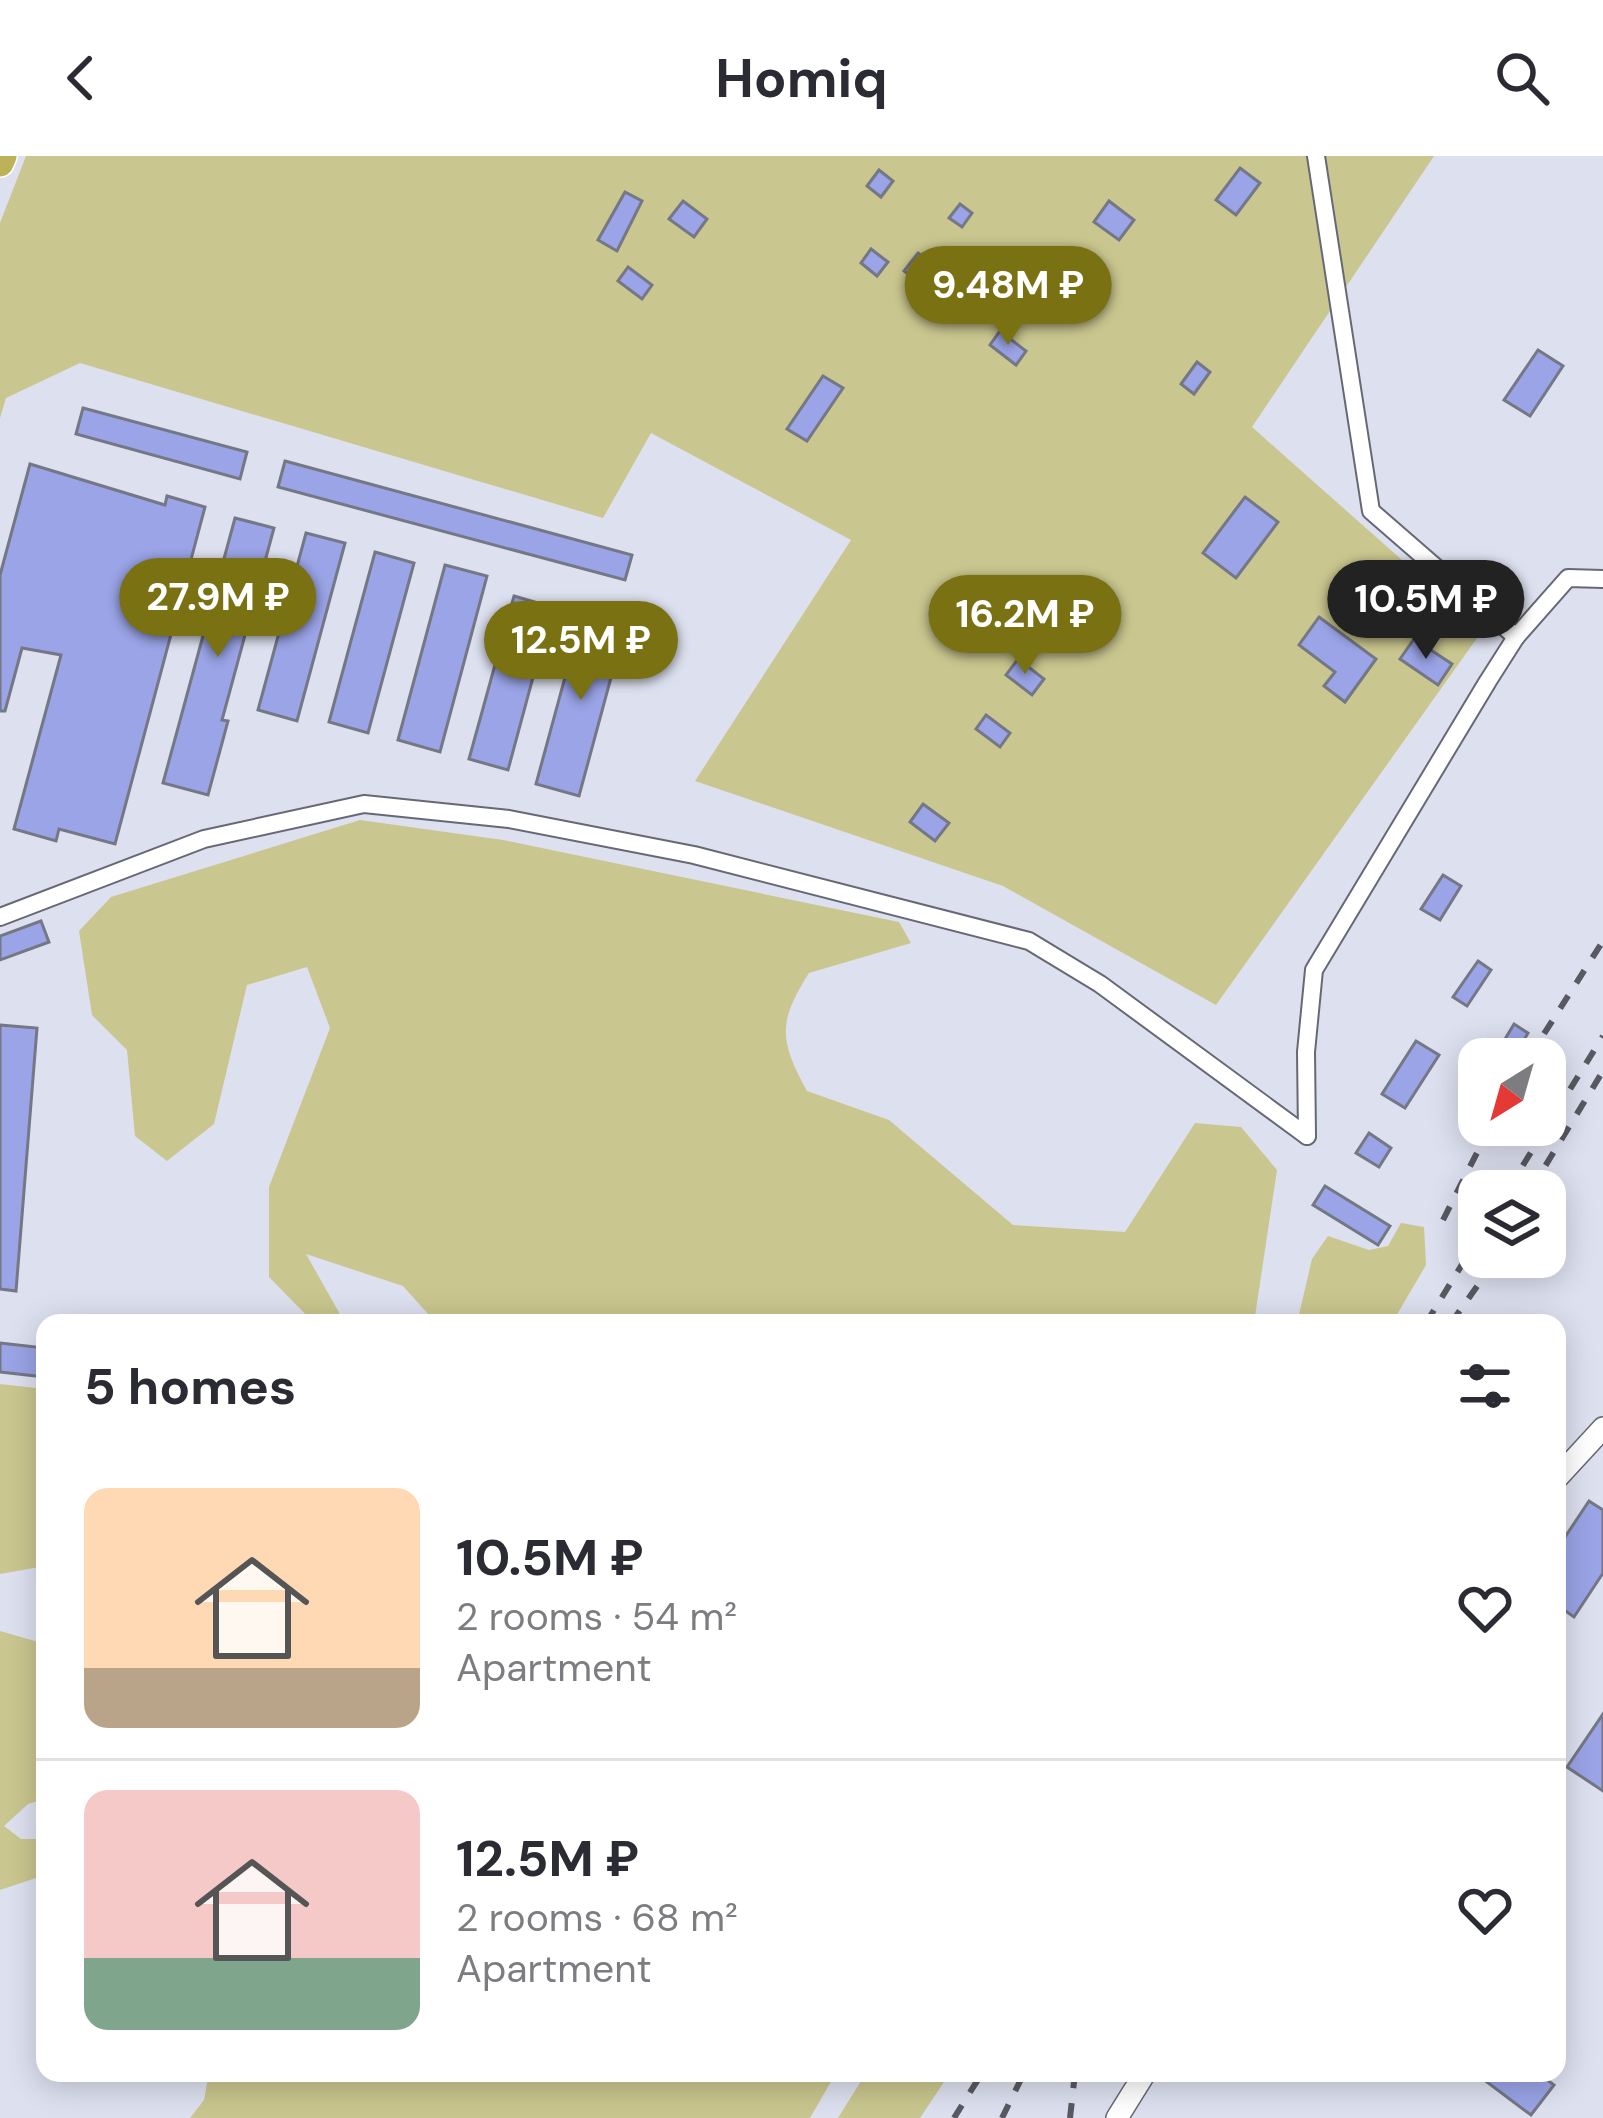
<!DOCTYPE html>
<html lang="en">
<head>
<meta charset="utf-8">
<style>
	:root { --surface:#fff; --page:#f7f7f7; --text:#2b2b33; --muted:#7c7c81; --line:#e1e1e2; --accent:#797112 }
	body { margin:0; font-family:"DM Sans",sans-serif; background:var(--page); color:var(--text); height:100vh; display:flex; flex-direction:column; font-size:45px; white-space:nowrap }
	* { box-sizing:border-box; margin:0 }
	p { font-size:39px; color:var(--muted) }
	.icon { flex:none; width:66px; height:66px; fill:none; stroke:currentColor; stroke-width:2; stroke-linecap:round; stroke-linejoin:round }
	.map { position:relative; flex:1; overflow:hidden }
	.drawer { position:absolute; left:36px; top:1158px; width:1530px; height:768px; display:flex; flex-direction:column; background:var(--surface); border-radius:24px; box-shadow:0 6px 30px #0003 }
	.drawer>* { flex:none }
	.needle { width:78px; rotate:217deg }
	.buttons { position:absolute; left:1458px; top:882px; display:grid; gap:24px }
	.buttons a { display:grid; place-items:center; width:108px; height:108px; border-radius:24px; background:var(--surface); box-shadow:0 6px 30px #0003; font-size:60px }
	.price { position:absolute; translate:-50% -102px; padding:0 27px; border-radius:42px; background:var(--accent); color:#fff; font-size:39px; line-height:78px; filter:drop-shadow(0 3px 6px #0008) }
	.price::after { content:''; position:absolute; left:50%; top:72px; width:36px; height:27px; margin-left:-18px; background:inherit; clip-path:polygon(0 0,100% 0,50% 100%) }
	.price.active { background:#222; color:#fff }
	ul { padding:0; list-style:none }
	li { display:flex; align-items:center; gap:36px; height:300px; padding:0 48px }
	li+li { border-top:3px solid var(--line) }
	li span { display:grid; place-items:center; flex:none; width:336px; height:240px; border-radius:24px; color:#555 }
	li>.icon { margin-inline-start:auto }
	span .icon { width:144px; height:144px; fill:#fffc; stroke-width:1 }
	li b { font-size:51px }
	h2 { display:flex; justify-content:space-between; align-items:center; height:144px; padding:0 48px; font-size:51px }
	header { display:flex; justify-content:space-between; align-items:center; height:156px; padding:0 48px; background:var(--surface); font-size:54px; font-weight:700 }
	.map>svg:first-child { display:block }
	.green { fill:#cac68f }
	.building { fill:#9aa4e6; stroke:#747784; stroke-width:3 }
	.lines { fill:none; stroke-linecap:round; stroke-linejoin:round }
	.minor-casing { stroke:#666975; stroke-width:20 }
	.tertiary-casing { stroke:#666975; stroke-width:24 }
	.trunk-casing { stroke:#fff; stroke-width:30 }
	.minor { stroke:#fff; stroke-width:16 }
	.tertiary { stroke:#fff; stroke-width:21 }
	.trunk { stroke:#bcb358; stroke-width:27 }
	.rail { stroke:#585961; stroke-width:6; stroke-dasharray:15 15; stroke-linecap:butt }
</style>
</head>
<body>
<header><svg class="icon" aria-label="back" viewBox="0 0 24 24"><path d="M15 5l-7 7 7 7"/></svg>Homiq<svg class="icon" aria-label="search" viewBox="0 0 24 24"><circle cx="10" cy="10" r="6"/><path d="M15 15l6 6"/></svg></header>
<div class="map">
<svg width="1603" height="1962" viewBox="0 0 1603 1962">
	<rect width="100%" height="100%" fill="#dde0ef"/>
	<g class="green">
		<path d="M26,0H1434L1252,271L1482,475L1216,849L1003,730L695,625L851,384L651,277L603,362L80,207L6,242L0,262V67Z"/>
		<path d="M360,664L503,684L899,766L911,787L809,817C778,866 779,884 807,935L889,964L1013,1069L1125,1076L1195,967L1241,971L1277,1014L1254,1167H436L403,1130L306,1098L341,1160L314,1167L269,1121V1031L330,872L307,811L247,829L214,968L167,1005L135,980L127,894L92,859L79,775L111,741Z"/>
		<path d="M1401,1067L1424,1071L1426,1109L1392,1167H1297L1312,1103L1328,1080L1369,1094L1388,1090Z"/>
		<path d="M0,1228L45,1233V1410L0,1418Z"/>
		<path d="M0,1475L45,1488V1643L28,1648L4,1670L21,1683H45V1719L0,1734Z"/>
		<path d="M209,1917H836L810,1962H190L204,1944Z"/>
		<path d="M866,1917H950L920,1962H838Z"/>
	</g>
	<g class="building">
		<path d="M1240,12L1260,27L1236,59L1216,44Z"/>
		<path d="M879,14L893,25L881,41L867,30Z"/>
		<path d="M625,36L642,45L617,95L598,84Z"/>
		<path d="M683,45L707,63L694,81L669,63Z"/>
		<path d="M1109,45L1134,64L1119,84L1094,66Z"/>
		<path d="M960,48L972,57L962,71L949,62Z"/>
		<path d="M871,93L888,106L877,120L861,107Z"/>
		<path d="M918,97L941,115L928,133L904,115Z"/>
		<path d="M628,111L652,129L642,143L618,125Z"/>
		<path d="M1000,175L1026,195L1016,209L990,189Z"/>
		<path d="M1538,194L1563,210L1530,260L1504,244Z"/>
		<path d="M1197,206L1210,216L1194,238L1181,228Z"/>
		<path d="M823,220L843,232L807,285L787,273Z"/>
		<path d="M83,252L247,296L240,323L76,278Z"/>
		<path d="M285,305L632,399L625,424L278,331Z"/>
		<path d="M30,308L165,349L167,340L205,351L115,688L59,673L56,685L14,673L61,499L22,492L5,555H0V419Z"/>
		<path d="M1245,341L1278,366L1236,422L1203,397Z"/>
		<path d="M235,362L274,372L222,564L228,565L208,639L163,627Z"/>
		<path d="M306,377L345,387L297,565L258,554Z"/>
		<path d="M375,396L414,407L368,577L329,566Z"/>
		<path d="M445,409L487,420L440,596L398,584Z"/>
		<path d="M514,440L552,451L508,614L469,603Z"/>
		<path d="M1053,449L1082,471L1069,489L1039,467Z"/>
		<path d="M583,455L626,466L579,640L536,628Z"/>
		<path d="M1319,461L1376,503L1345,546L1324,530L1335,516L1299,489Z"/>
		<path d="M1414,483L1452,508L1438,529L1400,503Z"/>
		<path d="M1018,503L1044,523L1032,539L1006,519Z"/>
		<path d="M986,559L1010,577L1000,591L976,573Z"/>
		<path d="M923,648L949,667L935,685L910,666Z"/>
		<path d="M1443,719L1461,730L1440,764L1421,753Z"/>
		<path d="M41,765L49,786L0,804V780Z"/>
		<path d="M1478,805L1491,814L1467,850L1453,841Z"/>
		<path d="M1514,868L1528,877L1513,903H1493Z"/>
		<path d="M0,869L37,872L16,1135L0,1133Z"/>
		<path d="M1416,885L1439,899L1405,952L1382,938Z"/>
		<path d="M1369,977L1391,992L1379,1011L1356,997Z"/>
		<path d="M1325,1030L1390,1070L1378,1089L1313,1049Z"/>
		<path d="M0,1187L45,1192V1221L0,1216Z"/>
		<path d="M1589,1345L1603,1354V1417L1574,1461L1557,1449V1393Z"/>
		<path d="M1603,1558V1635L1567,1611Z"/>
		<path d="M1475,1917H1538L1554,1929L1531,1959Z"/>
	</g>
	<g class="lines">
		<g class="minor-casing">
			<g id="minor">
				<path d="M1316,0L1371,355L1516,481"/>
				<path d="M0,761L204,683L364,648L509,663L694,699L1029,785L1100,828L1307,980"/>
				<path d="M1307,980L1306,896L1314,814L1488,525L1516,481L1568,422L1603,423"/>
			</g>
		</g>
		<g class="tertiary-casing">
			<g id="tertiary">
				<path d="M1557,1322L1603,1272"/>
				<path d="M1117,1962L1145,1917"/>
			</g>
		</g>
		<g class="trunk-casing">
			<path id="trunk" d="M0,7L3,0"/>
		</g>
		<use href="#minor" class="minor"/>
		<use href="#tertiary" class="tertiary"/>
		<use href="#trunk" class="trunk"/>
		<g class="rail">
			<path d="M1528,903L1603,785"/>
			<path d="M1507,1035L1603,880"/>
			<path d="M1530,1035L1603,915"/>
			<path d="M1443,1064L1491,969"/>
			<path d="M1426,1167L1479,1081"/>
			<path d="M1451,1167L1498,1101"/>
			<path d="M954,1962L982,1917"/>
			<path d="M1002,1962L1024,1917"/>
			<path d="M1070,1962L1075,1917"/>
		</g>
	</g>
</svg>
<div class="buttons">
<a><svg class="needle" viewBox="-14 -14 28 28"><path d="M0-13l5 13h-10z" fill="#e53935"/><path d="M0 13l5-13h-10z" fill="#7c7c81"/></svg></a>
<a><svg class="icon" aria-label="layers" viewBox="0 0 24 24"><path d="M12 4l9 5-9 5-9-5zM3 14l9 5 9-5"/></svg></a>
</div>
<b class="price" style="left:1008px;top:192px">9.48M ₽</b>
<b class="price" style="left:218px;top:504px">27.9M ₽</b>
<b class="price active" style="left:1426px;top:506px">10.5M ₽</b>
<b class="price" style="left:1025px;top:521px">16.2M ₽</b>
<b class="price" style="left:581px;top:547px">12.5M ₽</b>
<section class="drawer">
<h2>5 homes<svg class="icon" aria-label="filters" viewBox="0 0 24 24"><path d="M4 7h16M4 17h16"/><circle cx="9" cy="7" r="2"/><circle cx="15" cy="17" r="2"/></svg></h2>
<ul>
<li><span style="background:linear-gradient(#ffd9b3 75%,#b9a48a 0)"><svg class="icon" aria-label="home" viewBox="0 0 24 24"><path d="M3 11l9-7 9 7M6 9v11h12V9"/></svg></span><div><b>10.5M ₽</b><p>2 rooms · 54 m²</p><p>Apartment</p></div><svg class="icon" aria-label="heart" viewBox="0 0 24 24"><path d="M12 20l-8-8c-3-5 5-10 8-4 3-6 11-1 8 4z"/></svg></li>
<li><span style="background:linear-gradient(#f6c9c9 70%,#7fa58c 0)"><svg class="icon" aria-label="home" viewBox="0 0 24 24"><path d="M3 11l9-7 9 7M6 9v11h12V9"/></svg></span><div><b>12.5M ₽</b><p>2 rooms · 68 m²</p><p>Apartment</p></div><svg class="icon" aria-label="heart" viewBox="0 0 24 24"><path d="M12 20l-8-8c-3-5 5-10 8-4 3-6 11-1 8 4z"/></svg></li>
</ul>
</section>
</div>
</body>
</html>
